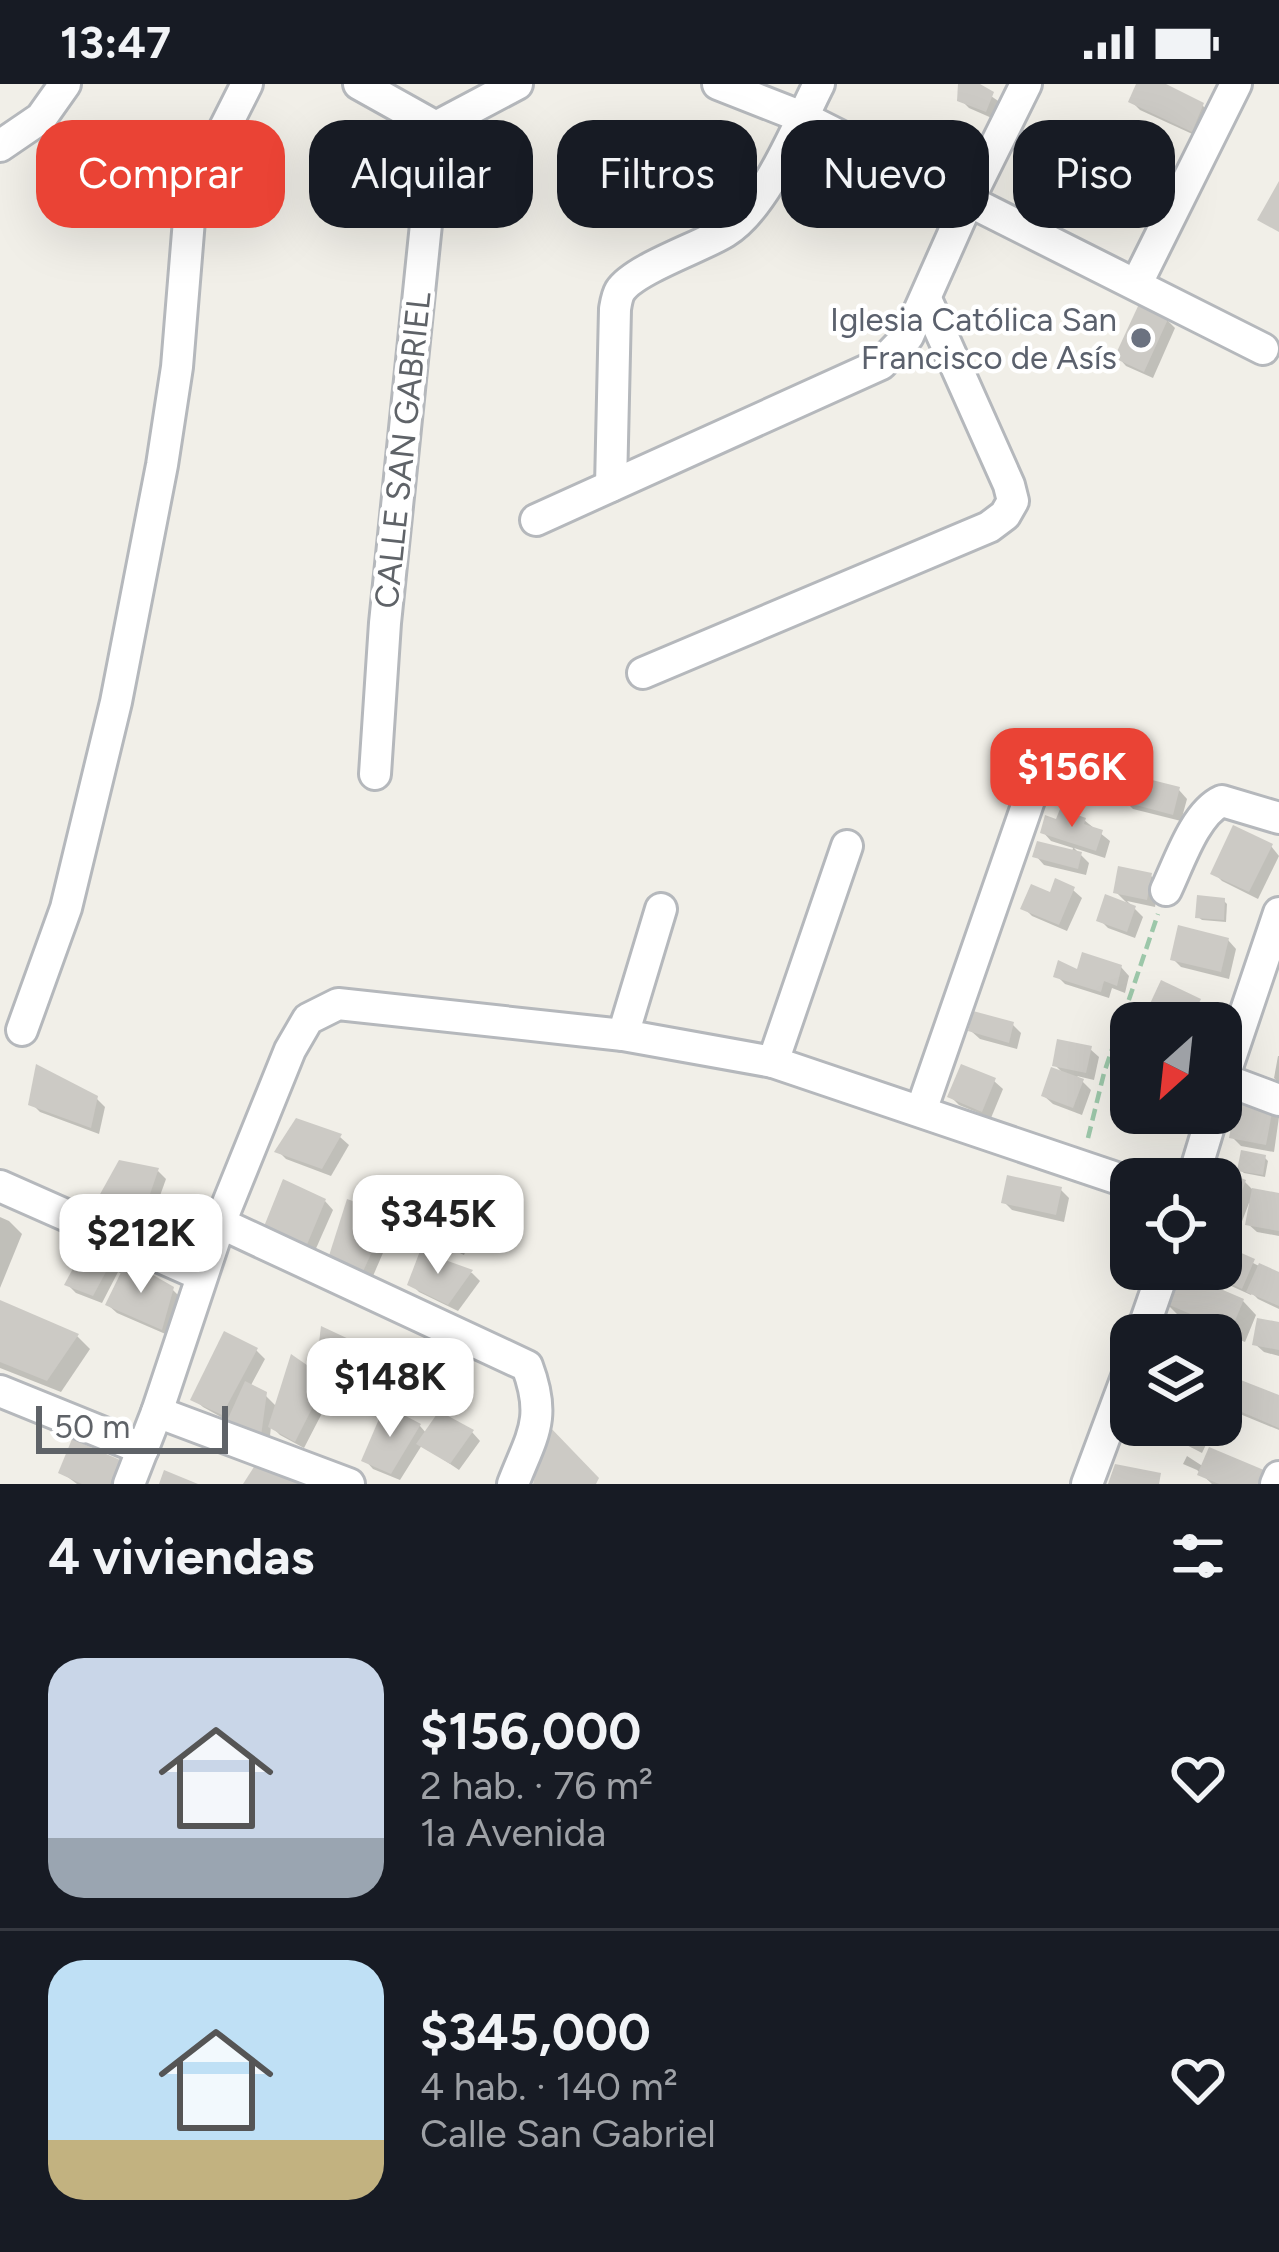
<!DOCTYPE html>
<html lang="es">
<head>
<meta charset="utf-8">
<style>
	:root { --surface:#171b24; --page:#20242c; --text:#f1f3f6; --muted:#9ea1a6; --line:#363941; --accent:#ea4335 }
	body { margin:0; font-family:Figtree,sans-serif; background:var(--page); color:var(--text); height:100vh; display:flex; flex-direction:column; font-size:45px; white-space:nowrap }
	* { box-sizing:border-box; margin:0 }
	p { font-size:39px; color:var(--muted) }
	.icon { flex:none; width:66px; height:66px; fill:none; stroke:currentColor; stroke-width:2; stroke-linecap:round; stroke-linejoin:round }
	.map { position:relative; height:1400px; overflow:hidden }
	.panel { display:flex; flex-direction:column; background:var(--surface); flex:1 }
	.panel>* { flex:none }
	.guide { position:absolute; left:36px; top:36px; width:1209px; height:108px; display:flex; gap:24px }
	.needle { width:78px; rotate:207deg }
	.controls { position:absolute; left:1110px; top:918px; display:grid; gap:24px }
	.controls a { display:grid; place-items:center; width:132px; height:132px; border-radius:24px; background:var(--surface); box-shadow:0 12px 48px #0002; font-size:60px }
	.scale { position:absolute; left:36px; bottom:30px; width:192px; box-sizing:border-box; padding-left:12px; border:6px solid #5f6368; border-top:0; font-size:33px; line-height:42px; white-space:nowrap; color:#5f6368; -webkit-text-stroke:9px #fff; paint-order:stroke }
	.price { position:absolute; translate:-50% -102px; padding:0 27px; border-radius:24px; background:#fff; color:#222; font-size:39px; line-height:78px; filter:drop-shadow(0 3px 6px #0008) }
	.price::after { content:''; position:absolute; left:50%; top:72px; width:36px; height:27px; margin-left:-18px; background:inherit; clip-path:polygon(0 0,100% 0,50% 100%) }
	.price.selected { background:var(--accent); color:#fff }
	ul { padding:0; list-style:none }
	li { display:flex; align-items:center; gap:36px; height:300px; padding:0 48px }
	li+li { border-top:3px solid var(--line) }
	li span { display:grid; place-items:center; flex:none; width:336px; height:240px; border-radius:36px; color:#555 }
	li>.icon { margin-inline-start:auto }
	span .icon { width:144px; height:144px; fill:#fffc; stroke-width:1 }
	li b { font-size:51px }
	h2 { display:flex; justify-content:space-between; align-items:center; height:144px; padding:0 48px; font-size:51px }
	.chip { padding:0 42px; border-radius:36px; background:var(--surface); box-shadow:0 12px 48px #0002; font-size:42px; line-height:108px }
	.chip.selected { background:var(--accent); color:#fff }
	.status { display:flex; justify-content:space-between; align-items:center; height:84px; padding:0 60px; background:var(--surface); direction:ltr }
	.status svg { height:33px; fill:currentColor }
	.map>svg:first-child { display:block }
	.shadow { fill:#0003 }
	.building { fill:#cccac5 }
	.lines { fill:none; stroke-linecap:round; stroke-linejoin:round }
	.minor-casing { stroke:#b5b8bc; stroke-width:36 }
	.path { stroke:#9cc7a9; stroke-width:4.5; stroke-dasharray:12 6; stroke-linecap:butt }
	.minor { stroke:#fff; stroke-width:30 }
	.worship-dot { fill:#6b7280; stroke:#fff; stroke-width:4.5 }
	.labels { text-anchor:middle; stroke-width:9; stroke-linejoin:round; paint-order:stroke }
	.worship-label { font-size:33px; fill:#5b616d; stroke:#fff; text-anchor:end }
	.street-label { font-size:33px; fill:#5f6368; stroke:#fff }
</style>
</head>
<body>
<div class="status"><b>13:47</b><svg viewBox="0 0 49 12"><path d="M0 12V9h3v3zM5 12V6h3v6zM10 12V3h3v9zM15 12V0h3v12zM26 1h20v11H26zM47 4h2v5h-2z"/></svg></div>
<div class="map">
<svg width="1279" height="1400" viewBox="0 0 1279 1400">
	<rect width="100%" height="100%" fill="#f1efe8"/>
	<g class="shadow">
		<path d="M962,0H974L1001,19L994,35L969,24L960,15Z"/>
		<path d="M1139,0H1159L1202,21L1211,30L1201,54L1140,26L1131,17Z"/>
		<path d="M1167,236L1175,244L1153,294L1126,282L1118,273Z"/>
		<path d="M1179,706L1187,715L1181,737L1133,725L1124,716Z"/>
		<path d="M1084,736L1110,757L1105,774L1074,764L1089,779L1086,791L1044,781L1036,772L1072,768L1073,764L1051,757L1043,748L1058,739Z"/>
		<path d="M1271,762L1279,772L1258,815L1222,797L1214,789Z"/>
		<path d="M1151,792L1159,800L1155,823L1127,817L1143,833L1135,854L1108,844L1100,836L1131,823L1116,808Z"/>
		<path d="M1073,806L1082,814L1067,847L1032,832L1024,824L1051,811Z"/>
		<path d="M1224,817L1227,820L1226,838L1202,836L1198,833Z"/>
		<path d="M1228,856L1236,865L1229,895L1181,883L1173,875Z"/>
		<path d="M1121,883L1129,892L1125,909L1112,904L1109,914L1065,900L1057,892Z"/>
		<path d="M1199,918L1207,926L1201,939H1144Z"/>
		<path d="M1013,941L1021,949L1017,965L980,955L971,947Z"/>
		<path d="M1090,965L1099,973L1094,996L1077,992L1091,1006L1082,1031L1053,1020L1044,1012L1065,991L1055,981Z"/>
		<path d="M1278,972H1279V999L1274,994Z"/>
		<path d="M994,997L1003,1005L991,1034L959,1021L950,1012Z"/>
		<path d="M96,1014L105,1023L99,1050L40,1028L32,1020Z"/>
		<path d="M1272,1026L1279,1033L1274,1068L1241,1062L1232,1053Z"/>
		<path d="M340,1053L349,1061L331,1092L286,1075L278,1067Z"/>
		<path d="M1265,1074L1268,1077L1265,1093L1244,1089L1240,1086Z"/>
		<path d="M158,1087L166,1095L147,1148L106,1129L97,1121Z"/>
		<path d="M1245,1098L1254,1107L1279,1112V1152L1257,1148L1248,1140L1252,1120L1249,1119L1241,1140L1221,1133V1101Z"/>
		<path d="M1061,1106L1069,1114L1064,1138L1012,1126L1004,1118Z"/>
		<path d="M325,1117L333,1126L314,1169L275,1153Z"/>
		<path d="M387,1132L395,1141L370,1199L339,1186Z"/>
		<path d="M0,1133L9,1137L22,1150L0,1204Z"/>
		<path d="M467,1134L475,1143L464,1171L434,1157L426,1149Z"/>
		<path d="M1231,1168L1279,1192V1225L1258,1215L1252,1209L1251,1211L1229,1201L1221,1194L1216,1207L1243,1217L1256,1231L1245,1258L1178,1231L1165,1218L1179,1185H1208L1219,1196Z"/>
		<path d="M421,1171L472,1189L480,1197L458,1227L419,1208L411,1200Z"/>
		<path d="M113,1173L125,1185L172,1205L181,1214L170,1252L117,1229L108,1221L123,1190L118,1188L102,1219L76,1209L67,1200Z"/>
		<path d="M0,1219L77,1252L90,1265L61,1308L0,1284Z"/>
		<path d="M1279,1241V1272L1264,1268L1255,1260Z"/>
		<path d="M324,1247L366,1267L374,1275L355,1297L329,1283L320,1274Z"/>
		<path d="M256,1266L265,1275L250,1303L265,1311L277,1323L325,1298L334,1306L304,1364L280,1351L271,1342L270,1352L230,1338L203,1323L194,1315Z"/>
		<path d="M1279,1314V1346L1235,1328L1226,1320Z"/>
		<path d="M386,1325L420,1342L427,1350L472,1348L480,1357L459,1386L422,1361L400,1396L373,1385L365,1376Z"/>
		<path d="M1148,1341H1208L1213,1346L1202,1369L1173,1354L1163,1344Z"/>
		<path d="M1187,1372L1204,1383L1277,1400H1212L1197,1386L1183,1380Z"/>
		<path d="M119,1379L127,1387L121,1400H77L61,1388Z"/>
	</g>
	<g class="building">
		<path d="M958,0H980L994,8L986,28L957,17Z"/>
		<path d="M1136,0H1166L1204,19L1192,48L1128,18Z"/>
		<path d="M1279,97V148L1257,136Z"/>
		<path d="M1139,220L1169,233L1144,288L1114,274Z"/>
		<path d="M1128,690L1180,703L1173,731L1121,717Z"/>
		<path d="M1060,725L1086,734L1084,740L1103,746L1096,767L1040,749L1045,731L1056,735Z"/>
		<path d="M1233,741L1273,760L1249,808L1210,790Z"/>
		<path d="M1037,757L1082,768L1078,785L1032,773Z"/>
		<path d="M1118,782L1152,789L1147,816L1113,809Z"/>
		<path d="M1055,794L1075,803L1059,841L1020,825L1031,800L1050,808Z"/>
		<path d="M1105,810L1136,822L1127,848L1096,837Z"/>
		<path d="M1197,811L1225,814L1224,836L1195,834Z"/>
		<path d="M1178,841L1229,854L1221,888L1170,876Z"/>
		<path d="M1082,868L1122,881L1117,902L1104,897L1101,908L1053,893L1058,876L1077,885Z"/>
		<path d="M1161,896L1201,915L1189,939H1141Z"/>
		<path d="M973,927L1014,938L1009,959L968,947Z"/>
		<path d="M1057,955L1092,962L1086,989L1052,982Z"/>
		<path d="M36,980L98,1012L91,1044L28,1021Z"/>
		<path d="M961,980L996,994L982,1028L947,1013Z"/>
		<path d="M1051,983L1084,995L1073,1024L1041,1012Z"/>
		<path d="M1236,1016L1273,1023L1266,1061L1229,1054Z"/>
		<path d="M296,1034L342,1050L322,1085L274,1068Z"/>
		<path d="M1241,1066L1266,1071L1263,1091L1237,1087Z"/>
		<path d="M119,1076L159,1084L139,1142L94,1121Z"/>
		<path d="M1223,1087L1246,1096L1232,1134L1221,1130L1220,1095Z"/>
		<path d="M1007,1091L1062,1103L1056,1131L1001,1119Z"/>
		<path d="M283,1095L326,1115L306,1163L263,1145Z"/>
		<path d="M1252,1104L1279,1109V1147L1245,1141Z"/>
		<path d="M347,1115L389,1130L361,1192L327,1178Z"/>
		<path d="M437,1121L468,1132L455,1164L422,1150Z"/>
		<path d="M89,1155L115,1171L93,1212L64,1201Z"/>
		<path d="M1230,1164L1255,1175L1242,1205L1217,1193Z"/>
		<path d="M420,1167L473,1186L448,1221L407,1201Z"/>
		<path d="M127,1176L174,1203L162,1246L105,1221Z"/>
		<path d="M1259,1179L1279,1188V1222L1246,1208Z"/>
		<path d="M1175,1185H1207L1202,1197L1244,1215L1231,1247L1162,1218Z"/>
		<path d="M0,1216L79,1250L47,1297L0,1278Z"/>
		<path d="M1257,1234L1279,1238V1266L1252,1261Z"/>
		<path d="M321,1242L368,1264L345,1290L317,1275Z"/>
		<path d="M224,1247L258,1264L222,1331L190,1316Z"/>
		<path d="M291,1270L327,1295L295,1358L268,1343Z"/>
		<path d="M1233,1293L1279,1311V1344L1223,1320Z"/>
		<path d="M245,1297L267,1308L261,1352L226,1339Z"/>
		<path d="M385,1321L421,1340L391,1390L361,1377Z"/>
		<path d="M439,1327L474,1346L450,1380L416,1360Z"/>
		<path d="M547,1340L599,1394L596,1400H533Z"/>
		<path d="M1163,1341H1203L1193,1362L1161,1346Z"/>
		<path d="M72,1355L120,1376L110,1400H82L58,1389Z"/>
		<path d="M1209,1363L1271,1389L1266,1400H1219L1197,1391Z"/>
		<path d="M259,1375L317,1400H243Z"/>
		<path d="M1115,1380L1161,1389L1159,1400H1108Z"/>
		<path d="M164,1386L198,1400H159Z"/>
	</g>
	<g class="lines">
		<g class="minor-casing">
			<g id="minor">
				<path d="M359,0L436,43L517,0"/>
				<path d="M718,0L802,33L1263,265"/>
				<path d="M0,62L41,34L65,0"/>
				<path d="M1137,199L1236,0"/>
				<path d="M611,402L615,225C616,219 617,212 620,207C634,185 701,163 725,148C766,123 797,43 819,0"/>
				<path d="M536,436L881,280L908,252L968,117L1026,0"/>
				<path d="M643,589L989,443L1005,431L1013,417L1009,401L926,215"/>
				<path d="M375,690L385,539L436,43"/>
				<path d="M1166,806C1179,779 1195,729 1222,717L1279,734"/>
				<path d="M22,946L66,824L116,618L162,381L177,283L189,136L201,91L247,0"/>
				<path d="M623,951L661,825"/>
				<path d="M773,978L847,762"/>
				<path d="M1223,995L1279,1016"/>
				<path d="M1221,1001L1279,829"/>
				<path d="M921,1027L1029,716"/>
				<path d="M1193,1095L1213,1029"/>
				<path d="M0,1102L201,1191"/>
				<path d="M220,1139L527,1282C547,1335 532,1351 513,1400"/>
				<path d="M1141,1251L1164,1185"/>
				<path d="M0,1307L143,1365"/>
				<path d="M157,1328L349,1400"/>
				<path d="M129,1400L157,1328L220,1139L290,966L308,935L338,920L623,951L773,978L1131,1099"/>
				<path d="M1087,1400L1131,1282"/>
				<path d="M1276,1400L1279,1393"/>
			</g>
		</g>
		<path class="path" d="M1088,1054L1104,989L1158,830"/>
		<use href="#minor" class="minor"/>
	</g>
	<circle class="worship-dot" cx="1141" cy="254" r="12"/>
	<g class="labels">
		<g class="worship-label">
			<text x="1117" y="247">Iglesia Católica San<tspan x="1117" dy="38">Francisco de Asís</tspan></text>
		</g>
		<g class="street-label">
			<text transform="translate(402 366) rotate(-84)" y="12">CALLE SAN GABRIEL</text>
		</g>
	</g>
</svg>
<div class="controls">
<a><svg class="needle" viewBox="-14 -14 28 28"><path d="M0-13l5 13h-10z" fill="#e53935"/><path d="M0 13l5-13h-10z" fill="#9ea1a6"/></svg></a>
<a><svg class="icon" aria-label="locate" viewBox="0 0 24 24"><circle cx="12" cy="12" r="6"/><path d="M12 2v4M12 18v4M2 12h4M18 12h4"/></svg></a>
<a><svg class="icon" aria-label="layers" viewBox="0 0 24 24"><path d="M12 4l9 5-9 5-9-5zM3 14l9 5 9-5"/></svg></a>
</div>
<div class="scale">50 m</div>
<b class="price selected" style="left:1072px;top:746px">$156K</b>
<b class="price" style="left:438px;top:1193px">$345K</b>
<b class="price" style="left:141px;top:1212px">$212K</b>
<b class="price" style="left:390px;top:1356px">$148K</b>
<div class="guide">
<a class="chip selected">Comprar</a>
<a class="chip">Alquilar</a>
<a class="chip">Filtros</a>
<a class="chip">Nuevo</a>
<a class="chip">Piso</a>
</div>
</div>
<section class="panel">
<h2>4 viviendas<svg class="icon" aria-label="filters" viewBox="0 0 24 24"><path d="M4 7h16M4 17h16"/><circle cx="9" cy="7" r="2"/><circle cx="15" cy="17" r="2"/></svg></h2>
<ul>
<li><span style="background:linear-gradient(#c9d6e8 75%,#9aa5b1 0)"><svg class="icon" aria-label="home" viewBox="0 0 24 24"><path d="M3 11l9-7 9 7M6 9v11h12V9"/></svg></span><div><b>$156,000</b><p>2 hab. · 76 m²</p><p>1a Avenida</p></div><svg class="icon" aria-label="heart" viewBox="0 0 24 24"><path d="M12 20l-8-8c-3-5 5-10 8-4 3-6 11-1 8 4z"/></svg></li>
<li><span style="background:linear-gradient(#bfe0f5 75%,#c2b280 0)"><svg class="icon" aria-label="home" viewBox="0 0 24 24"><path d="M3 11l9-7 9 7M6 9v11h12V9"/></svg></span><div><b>$345,000</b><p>4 hab. · 140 m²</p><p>Calle San Gabriel</p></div><svg class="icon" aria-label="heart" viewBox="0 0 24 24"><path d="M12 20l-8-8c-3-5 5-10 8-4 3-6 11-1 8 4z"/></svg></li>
</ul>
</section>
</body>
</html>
